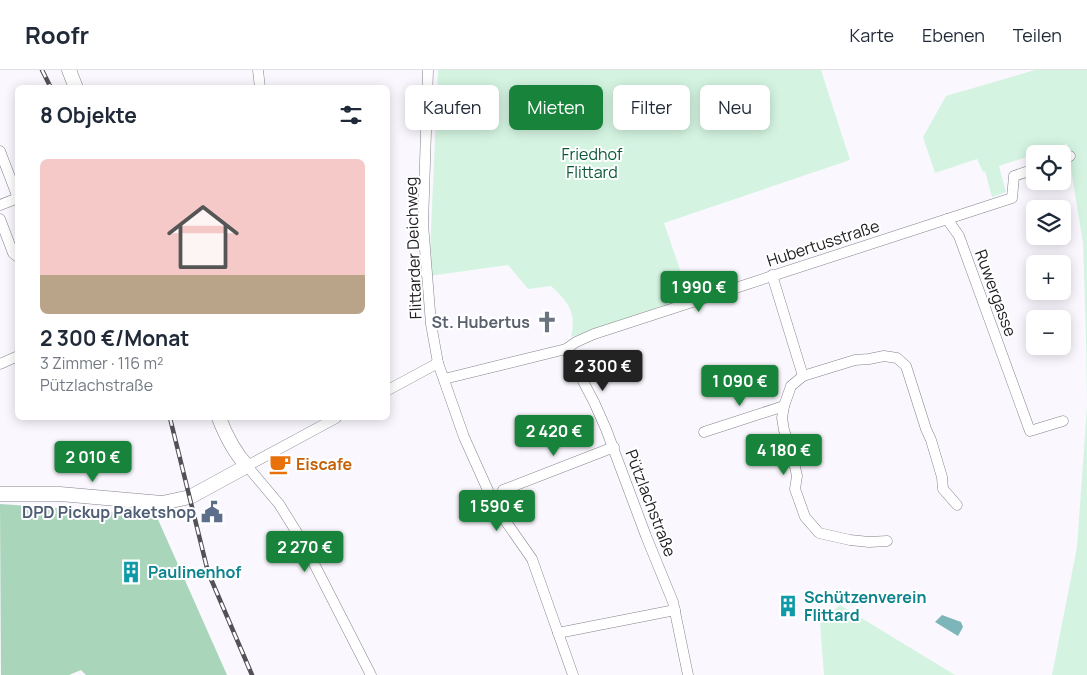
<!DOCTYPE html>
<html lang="de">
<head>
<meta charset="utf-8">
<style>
	:root { --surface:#fff; --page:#f2f2f3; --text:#1f2937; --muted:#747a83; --line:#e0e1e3; --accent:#18833a }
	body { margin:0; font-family:Manrope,sans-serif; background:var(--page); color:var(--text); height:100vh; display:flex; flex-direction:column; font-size:19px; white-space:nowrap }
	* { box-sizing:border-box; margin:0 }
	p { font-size:16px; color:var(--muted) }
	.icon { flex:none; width:28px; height:28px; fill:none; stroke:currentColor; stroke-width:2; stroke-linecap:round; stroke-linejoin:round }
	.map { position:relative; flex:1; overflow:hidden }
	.drawer { position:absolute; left:15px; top:15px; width:375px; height:335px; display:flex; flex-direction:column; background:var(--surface); border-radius:8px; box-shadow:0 2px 12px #0003 }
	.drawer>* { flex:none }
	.banner { position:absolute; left:405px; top:15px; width:475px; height:45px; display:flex; gap:10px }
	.tools { position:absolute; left:1026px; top:75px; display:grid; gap:10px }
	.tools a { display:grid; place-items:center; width:45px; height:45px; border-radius:8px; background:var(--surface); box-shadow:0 2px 12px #0003; font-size:25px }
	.price { position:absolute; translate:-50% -42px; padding:0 11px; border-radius:5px; background:var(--accent); color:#fff; font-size:16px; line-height:32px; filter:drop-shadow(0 1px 2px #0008) }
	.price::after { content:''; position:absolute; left:50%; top:30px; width:15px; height:11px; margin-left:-8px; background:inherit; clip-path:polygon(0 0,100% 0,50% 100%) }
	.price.current { background:#222; color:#fff }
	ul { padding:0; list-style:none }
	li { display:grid; align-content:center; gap:10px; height:265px; padding:0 25px }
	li+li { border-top:1px solid var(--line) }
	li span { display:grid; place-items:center; height:155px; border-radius:8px; color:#555 }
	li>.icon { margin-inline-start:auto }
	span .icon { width:90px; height:90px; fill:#fffc; stroke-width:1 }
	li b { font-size:21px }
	h2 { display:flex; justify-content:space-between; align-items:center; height:60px; padding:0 25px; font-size:21px }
	.tag { padding:0 18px; border-radius:8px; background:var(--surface); box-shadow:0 2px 12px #0003; font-size:18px; line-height:45px }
	.tag.current { background:var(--accent); color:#fff }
	header { display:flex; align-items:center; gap:30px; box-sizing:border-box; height:70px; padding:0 25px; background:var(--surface); border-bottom:1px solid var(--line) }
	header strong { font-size:24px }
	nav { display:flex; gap:28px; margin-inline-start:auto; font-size:18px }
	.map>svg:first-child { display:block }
	.green { fill:#d4f4e1 }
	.forest { fill:#a9d5bb }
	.water { fill:#7cb5ba }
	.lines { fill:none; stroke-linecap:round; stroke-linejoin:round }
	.street-casing { stroke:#84828a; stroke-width:11 }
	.secondary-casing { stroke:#84828a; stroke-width:15 }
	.street { stroke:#fff; stroke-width:10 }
	.secondary { stroke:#fff; stroke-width:14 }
	.rail-casing { stroke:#525155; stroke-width:4.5 }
	.rail { stroke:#fff; stroke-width:2.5; stroke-dasharray:8; stroke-linecap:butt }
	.labels { text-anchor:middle; stroke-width:4; stroke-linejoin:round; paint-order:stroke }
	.park-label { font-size:16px; fill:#0a5837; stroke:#fff }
	.street-label { font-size:16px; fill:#212023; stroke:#fff }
	.worship-label { font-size:16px; font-weight:bold; fill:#5b616d; stroke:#fff; text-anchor:end }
	.food-label { font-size:16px; font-weight:bold; fill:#c56008; stroke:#fff; text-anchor:start }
	.service-label { font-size:16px; font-weight:bold; fill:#4e5e75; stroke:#fff; text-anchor:end }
	.culture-label { font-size:16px; font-weight:bold; fill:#0d838f; stroke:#fff; text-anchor:start }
</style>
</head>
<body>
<header>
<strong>Roofr</strong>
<nav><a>Karte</a><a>Ebenen</a><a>Teilen</a></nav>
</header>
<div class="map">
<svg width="1087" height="605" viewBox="0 0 1087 605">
	<rect width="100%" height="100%" fill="#faf8fe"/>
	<g class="green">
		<path d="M438,0H821L850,90L664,153L689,226L583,264L571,267C577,242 568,232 551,216L528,219L508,195L429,206Z"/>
		<path d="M1035,0H1087V605H1052L1077,477L1087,336L1086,267L1083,173L1067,74L999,96L1006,122L992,127L985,101L983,102L977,89L935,103L923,67L946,26Z"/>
		<path d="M840,535L955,605H824L820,553Z"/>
	</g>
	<path class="forest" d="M0,434L156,445L227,605H86L81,600L69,605H1Z"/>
	<path class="water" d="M942,545L961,552L963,557L958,566L935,552Z"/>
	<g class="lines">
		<g class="street-casing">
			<g id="street">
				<path d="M258,0L260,18"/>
				<path d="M428,0L423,154L431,254L438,293L464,367L495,436L532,489L573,605"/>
				<path d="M0,81L18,128"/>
				<path d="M1062,89L1070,86"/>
				<path d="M0,135L18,128"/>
				<path d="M0,149L13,183L18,187"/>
				<path d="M947,149L959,166L1030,361L1063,351"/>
				<path d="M772,205L803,306L855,290L869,289L884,286L897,288L906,296L926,359L931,370L942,407L943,419L957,435"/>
				<path d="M566,279L594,332L606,359L646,466L673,532L688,605"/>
				<path d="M0,294L18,286"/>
				<path d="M803,306L791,316L784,336L782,348L784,360L793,388L797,406L795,419L805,447L819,463L850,470L869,472L887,471"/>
				<path d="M444,309L566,279L576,272L594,264L1012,128L1014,106L1035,99"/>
				<path d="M388,320L438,293"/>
				<path d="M336,348L247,396L279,434L304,474L371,605"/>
				<path d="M704,362L784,336"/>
				<path d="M503,420L614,377"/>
				<path d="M558,563L675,540"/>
			</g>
		</g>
		<g class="secondary-casing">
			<g id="secondary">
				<path d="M69,0L76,18"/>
				<path d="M0,424H60L162,433L190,427L247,396C234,382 226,366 219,348"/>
			</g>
		</g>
		<use href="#street" class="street"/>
		<use href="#secondary" class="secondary"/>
		<g class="rail-casing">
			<g id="rail">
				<path d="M42,0L51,18"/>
				<path d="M170,348L208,502L252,605"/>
			</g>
		</g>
		<use href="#rail" class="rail"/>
	</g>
	<defs>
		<g id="church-bare" transform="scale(1.725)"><path d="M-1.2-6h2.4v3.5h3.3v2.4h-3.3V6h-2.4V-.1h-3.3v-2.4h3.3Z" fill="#6b7280" stroke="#fff" stroke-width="2.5" paint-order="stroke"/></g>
		<g id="cafe-bare" transform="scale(1.725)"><path d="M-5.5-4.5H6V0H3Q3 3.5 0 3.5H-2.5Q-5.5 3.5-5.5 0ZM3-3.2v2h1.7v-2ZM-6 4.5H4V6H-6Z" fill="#e8710a" stroke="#fff" stroke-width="2.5" paint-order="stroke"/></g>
		<g id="civic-bare" transform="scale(1.725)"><path d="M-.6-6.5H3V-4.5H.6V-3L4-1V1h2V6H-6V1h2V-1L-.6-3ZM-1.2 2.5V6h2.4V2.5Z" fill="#5c6f8a" stroke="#fff" stroke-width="2.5" paint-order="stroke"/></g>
		<g id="building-bare" transform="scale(1.725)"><path d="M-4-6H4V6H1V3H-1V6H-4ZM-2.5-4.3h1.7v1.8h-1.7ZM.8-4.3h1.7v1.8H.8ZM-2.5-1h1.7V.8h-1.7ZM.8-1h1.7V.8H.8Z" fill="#0f9aa8" stroke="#fff" stroke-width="2.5" paint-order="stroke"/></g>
	</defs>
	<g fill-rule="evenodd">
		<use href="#church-bare" x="547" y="252"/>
		<use href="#cafe-bare" x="280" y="394"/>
		<use href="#civic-bare" x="212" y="442"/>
		<use href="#building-bare" x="131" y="502"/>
		<use href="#building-bare" x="788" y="536"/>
	</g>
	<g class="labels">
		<g class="park-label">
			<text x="592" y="90">Friedhof<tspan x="592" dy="18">Flittard</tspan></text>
		</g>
		<g class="street-label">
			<text transform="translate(823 173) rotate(-18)" y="6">Hubertusstraße</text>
			<text transform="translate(413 178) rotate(-92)" y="6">Flittarder Deichweg</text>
			<text transform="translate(996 223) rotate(70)" y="6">Ruwergasse</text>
			<text transform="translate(651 433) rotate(69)" y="6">Pützlachstraße</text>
		</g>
		<g class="worship-label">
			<text x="530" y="258">St. Hubertus</text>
		</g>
		<g class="food-label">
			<text x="296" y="400">Eiscafe</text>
		</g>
		<g class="service-label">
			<text x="196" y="448">DPD Pickup Paketshop</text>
		</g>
		<g class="culture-label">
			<text x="148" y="508">Paulinenhof</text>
			<text x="804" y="533">Schützenverein<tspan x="804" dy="18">Flittard</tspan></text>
		</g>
	</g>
</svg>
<div class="tools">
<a><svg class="icon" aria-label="locate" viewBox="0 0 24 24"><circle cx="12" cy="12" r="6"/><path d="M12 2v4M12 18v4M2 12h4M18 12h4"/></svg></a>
<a><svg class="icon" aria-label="layers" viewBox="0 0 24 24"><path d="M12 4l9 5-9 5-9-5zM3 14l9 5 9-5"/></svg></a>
<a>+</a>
<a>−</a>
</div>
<b class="price" style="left:699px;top:243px">1 990 €</b>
<b class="price current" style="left:603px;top:322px">2 300 €</b>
<b class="price" style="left:740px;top:337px">1 090 €</b>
<b class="price" style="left:554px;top:387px">2 420 €</b>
<b class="price" style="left:784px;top:406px">4 180 €</b>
<b class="price" style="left:93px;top:413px">2 010 €</b>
<b class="price" style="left:497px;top:462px">1 590 €</b>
<b class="price" style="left:305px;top:503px">2 270 €</b>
<div class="banner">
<a class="tag">Kaufen</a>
<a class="tag current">Mieten</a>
<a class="tag">Filter</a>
<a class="tag">Neu</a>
</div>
<section class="drawer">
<h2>8 Objekte<svg class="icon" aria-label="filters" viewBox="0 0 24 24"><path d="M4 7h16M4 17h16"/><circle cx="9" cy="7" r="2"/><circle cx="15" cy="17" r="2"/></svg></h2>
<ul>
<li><span style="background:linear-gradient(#f6c9c9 75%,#b9a48a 0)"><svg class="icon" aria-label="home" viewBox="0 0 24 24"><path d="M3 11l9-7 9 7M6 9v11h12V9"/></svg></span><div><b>2 300 €/Monat</b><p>3 Zimmer · 116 m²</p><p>Pützlachstraße</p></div></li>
</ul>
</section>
</div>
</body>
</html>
